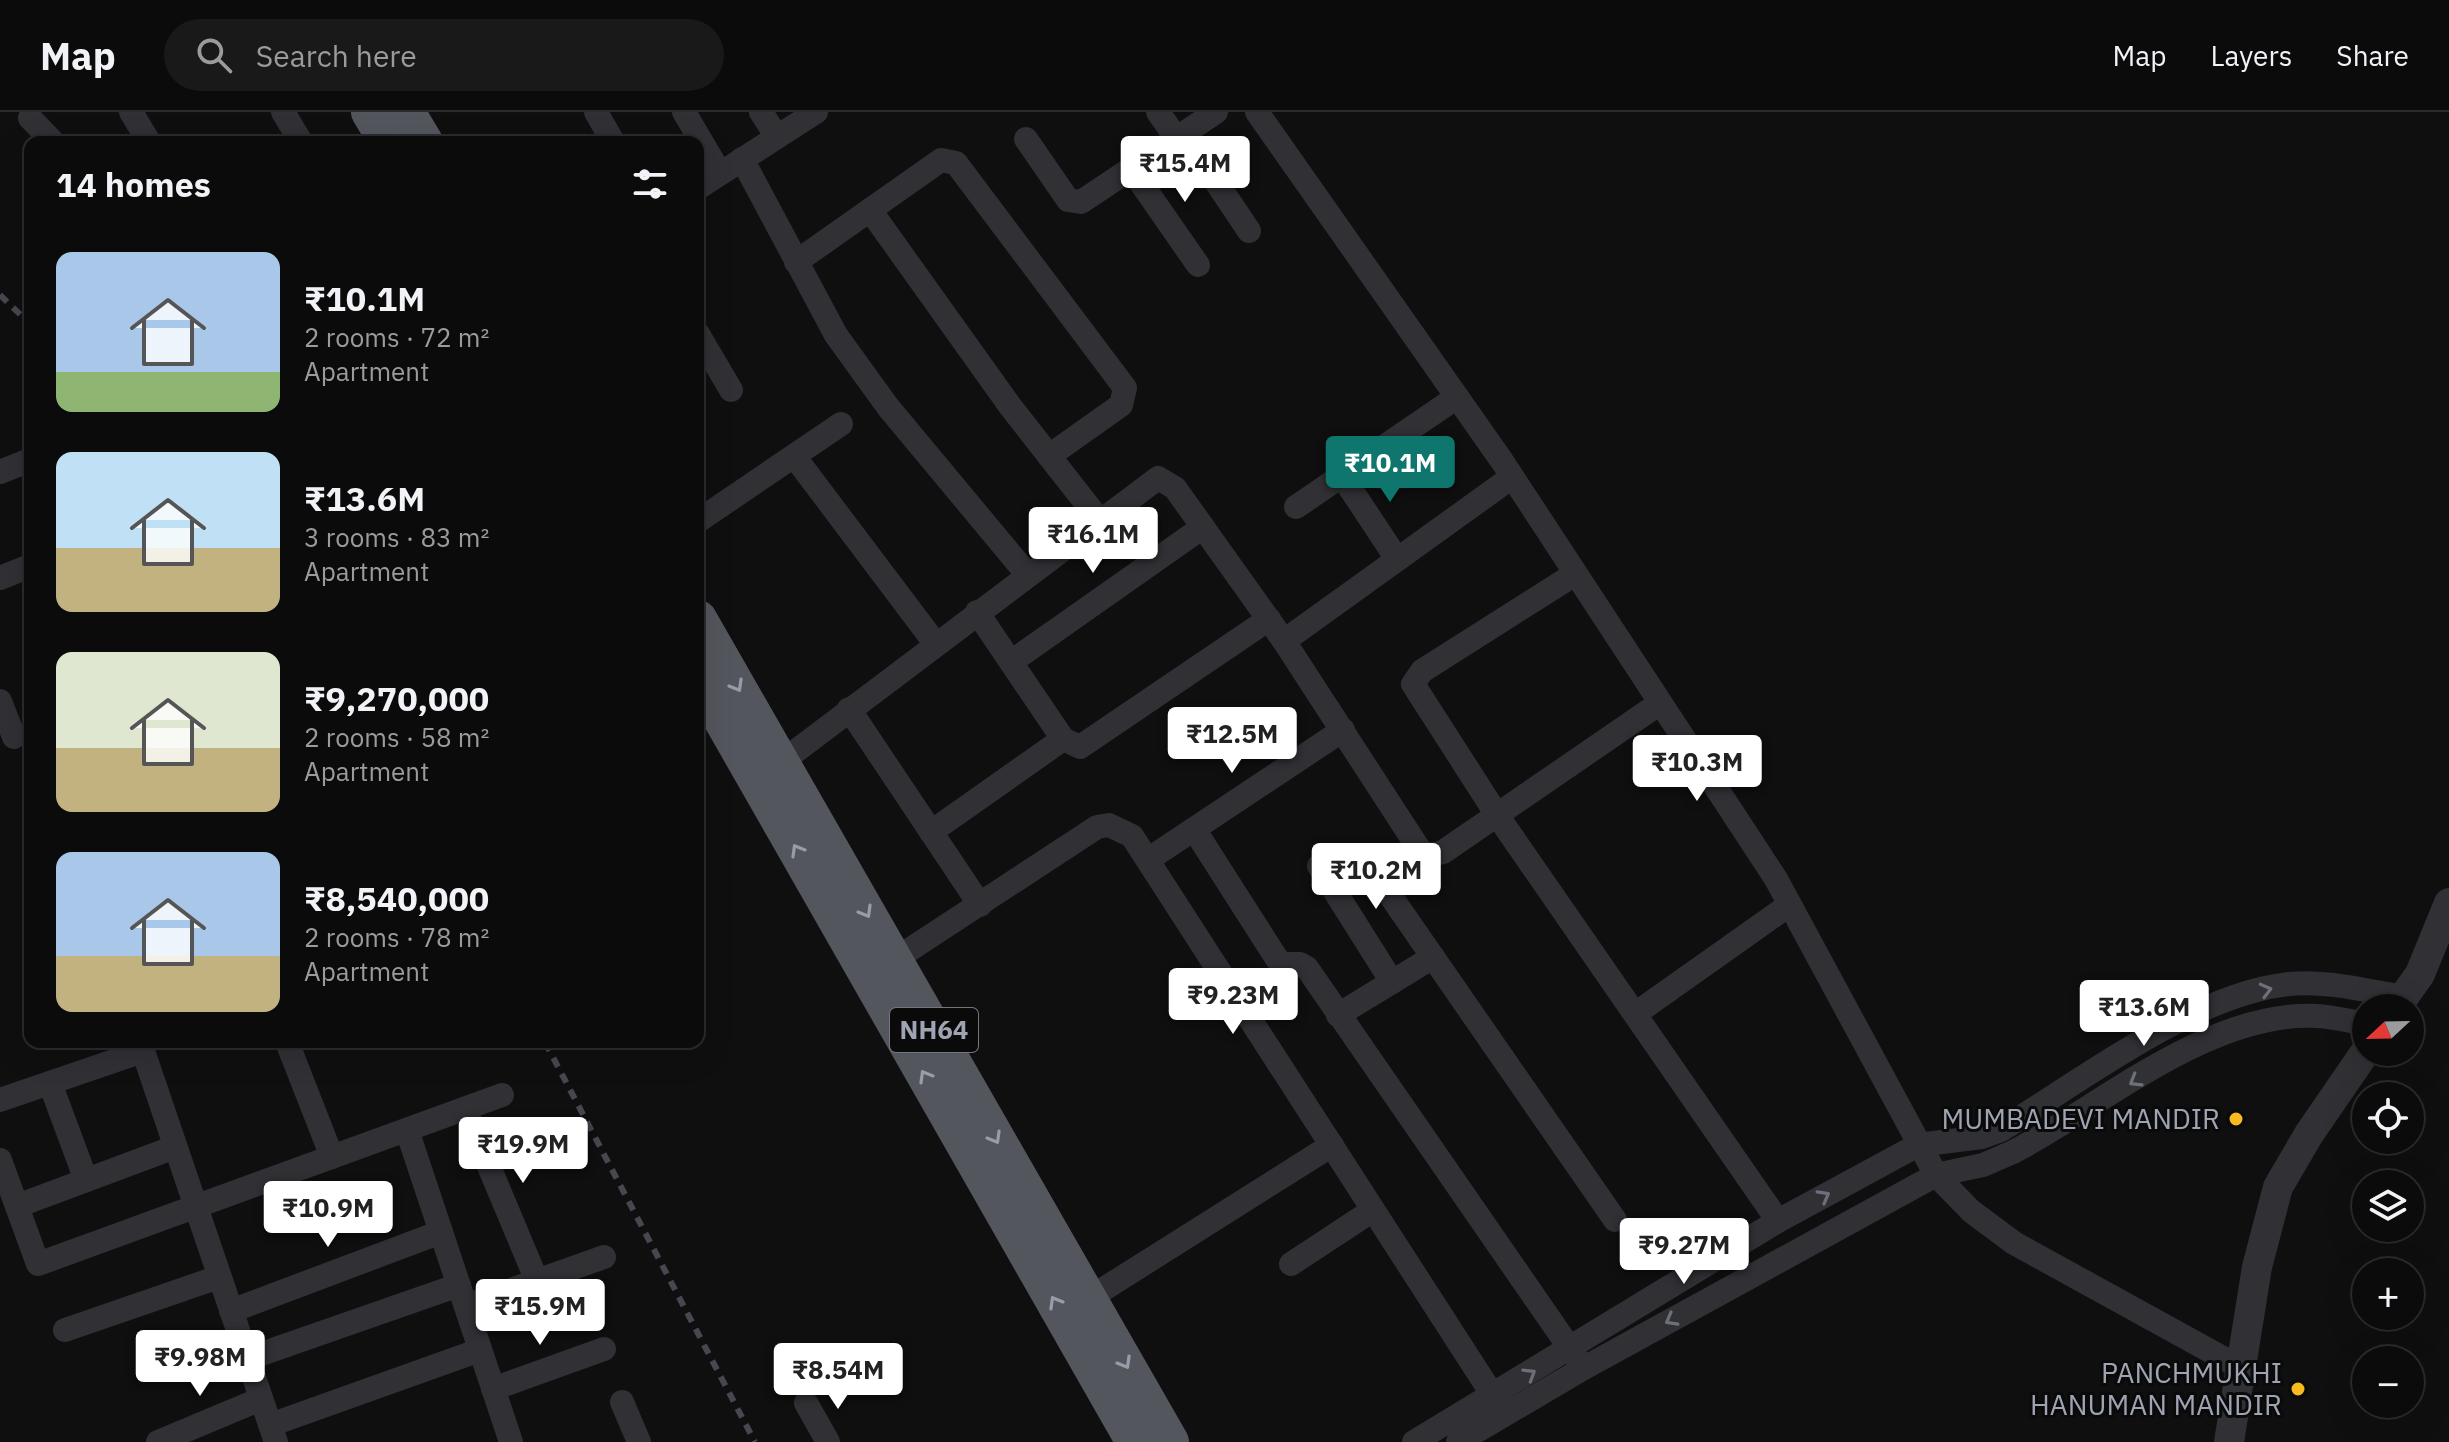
<!DOCTYPE html>
<html lang="en">
<head>
<meta charset="utf-8">
<style>
	:root { --surface:#0b0b0c; --page:#19191a; --text:#f1f3f6; --muted:#9a9b9d; --line:#2b2b2d; --accent:#0f766e }
	body { margin:0; font-family:"IBM Plex Sans",sans-serif; background:var(--page); color:var(--text); height:100vh; display:flex; flex-direction:column; font-size:30px; white-space:nowrap }
	* { box-sizing:border-box; margin:0 }
	p { font-size:26px; color:var(--muted) }
	.icon { flex:none; width:44px; height:44px; fill:none; stroke:currentColor; stroke-width:2; stroke-linecap:round; stroke-linejoin:round }
	.map { position:relative; flex:1; overflow:hidden }
	.sheet { position:absolute; left:24px; top:24px; width:680px; height:912px; display:flex; flex-direction:column; background:var(--surface); border-radius:16px; box-shadow:0 8px 32px #0002,0 0 0 2px var(--line) }
	.sheet>* { flex:none }
	.needle { width:52px; rotate:248deg }
	.controls { position:absolute; left:2352px; top:882px; display:grid; gap:16px }
	.controls a { display:grid; place-items:center; width:72px; height:72px; border-radius:50%; background:var(--surface); box-shadow:0 8px 32px #0002,0 0 0 2px var(--line); font-size:40px }
	.price { position:absolute; translate:-50% -68px; padding:0 18px; border-radius:8px; background:#fff; color:#222; font-size:26px; line-height:52px; filter:drop-shadow(0 2px 4px #0008) }
	.price::after { content:''; position:absolute; left:50%; top:48px; width:24px; height:18px; margin-left:-12px; background:inherit; clip-path:polygon(0 0,100% 0,50% 100%) }
	.price.on { background:var(--accent); color:#fff }
	ul { padding:0; list-style:none }
	li { display:flex; align-items:center; gap:24px; height:200px; padding:0 32px }
	li span { display:grid; place-items:center; flex:none; width:224px; height:160px; border-radius:16px; color:#555 }
	li>.icon { margin-inline-start:auto }
	span .icon { width:96px; height:96px; fill:#fffc; stroke-width:1 }
	li b { font-size:34px }
	h2 { display:flex; justify-content:space-between; align-items:center; height:96px; padding:0 32px; font-size:34px }
	header { display:flex; align-items:center; gap:48px; box-sizing:border-box; height:112px; padding:0 40px; background:var(--surface); border-bottom:2px solid var(--line) }
	header strong { font-size:38px }
	nav { display:flex; gap:44px; margin-inline-start:auto; font-size:28px }
	.search { width:560px; height:72px; background:var(--page); display:flex; align-items:center; gap:20px; box-sizing:border-box; padding:0 28px; border-radius:44px; color:var(--muted); font-size:30px }
	.map>svg:first-child { display:block }
	.lines { fill:none; stroke-linecap:round; stroke-linejoin:round }
	.minor { stroke:#303035; stroke-width:24 }
	.tertiary { stroke:#303035; stroke-width:30 }
	.trunk { stroke:#54565e; stroke-width:38 }
	.rail { stroke:#47484f; stroke-width:6; stroke-dasharray:10 8; stroke-linecap:butt }
	.oneway { stroke:#989caa }
	.oneway2 { stroke:#6d707a }
	.poi-dot { fill:#f8bb1f; stroke:#0a0a0b; stroke-width:3 }
	.labels { text-anchor:middle; stroke-width:6; stroke-linejoin:round; paint-order:stroke }
	.shield { fill:#0a0a0b; stroke:#727680; stroke-width:2 }
	.shield-label { font-size:26px; font-weight:bold; fill:#9fa4b2 }
	.poi-label { font-size:28px; fill:#9fa4b2; stroke:#0a0a0b; text-anchor:end }
</style>
</head>
<body>
<header>
<strong>Map</strong>
<div class="search"><svg class="icon" aria-label="search" viewBox="0 0 24 24"><circle cx="10" cy="10" r="6"/><path d="M15 15l6 6"/></svg>Search here</div>
<nav><a>Map</a><a>Layers</a><a>Share</a></nav>
</header>
<div class="map">
<svg width="2449" height="1330" viewBox="0 0 2449 1330">
	<rect width="100%" height="100%" fill="#0f0f10"/>
	<g class="lines">
		<g class="minor">
			<path d="M131,0L149,30"/>
			<path d="M283,0L301,30"/>
			<path d="M596,0L613,30"/>
			<path d="M684,0L720,61"/>
			<path d="M761,0L777,25"/>
			<path d="M1158,0L1177,27"/>
			<path d="M1257,0L1502,349L1776,767L1936,1063L1971,1099L2014,1131L2241,1256"/>
			<path d="M30,6L53,30"/>
			<path d="M1184,22L1249,119"/>
			<path d="M1026,27L1068,88L1081,90L1216,0"/>
			<path d="M742,47L836,223L888,295L1027,462"/>
			<path d="M1132,58L1198,153"/>
			<path d="M698,76L816,0"/>
			<path d="M870,98L1010,294L1100,409"/>
			<path d="M796,150L941,48L956,51L1125,276L1121,293L1049,344"/>
			<path d="M698,222L731,278"/>
			<path d="M794,344L935,531"/>
			<path d="M0,360L30,348"/>
			<path d="M1342,364L1397,447"/>
			<path d="M1296,395L1457,285"/>
			<path d="M698,409L841,312"/>
			<path d="M1575,462L1422,559L1413,572L1497,703L1778,1109"/>
			<path d="M0,466L30,454"/>
			<path d="M977,500L1063,627L1080,635L1269,507"/>
			<path d="M1284,529L1512,365"/>
			<path d="M1011,550L1203,415"/>
			<path d="M0,589L14,625"/>
			<path d="M849,597L980,793"/>
			<path d="M772,657L1158,366L1175,376L1284,529L1421,740L1432,743L1443,740L1660,591"/>
			<path d="M1194,717L1277,847L1283,852H1300L1307,856L1580,1251"/>
			<path d="M931,720L1063,627"/>
			<path d="M1149,747L1343,618"/>
			<path d="M1319,754L1392,870"/>
			<path d="M1392,786L1615,1108"/>
			<path d="M894,848L1097,715L1109,713L1132,724L1501,1296"/>
			<path d="M1635,902L1789,793"/>
			<path d="M1338,903L1433,845"/>
			<path d="M140,930L276,1330"/>
			<path d="M287,930L332,1045"/>
			<path d="M50,971L86,1068"/>
			<path d="M0,988L143,939"/>
			<path d="M465,997L537,1169"/>
			<path d="M407,1018L511,1330"/>
			<path d="M0,1048L38,1152L502,983"/>
			<path d="M17,1094L175,1035"/>
			<path d="M1291,1152L1373,1098"/>
			<path d="M1088,1187L1332,1033"/>
			<path d="M466,1194L604,1145"/>
			<path d="M231,1199L441,1120"/>
			<path d="M65,1218L219,1165"/>
			<path d="M247,1247L459,1173"/>
			<path d="M493,1277L604,1237"/>
			<path d="M622,1290L639,1330"/>
			<path d="M806,1291L828,1330"/>
			<path d="M270,1313L480,1238"/>
			<path d="M158,1330L261,1287"/>
			<path d="M1414,1330L1778,1109L1918,1033L1982,1025L2001,1018C2082,968 2194,882 2289,872C2326,868 2367,879 2404,885"/>
			<path d="M1458,1330L1584,1256L1936,1063L1983,1053L2013,1040C2103,993 2211,898 2317,904C2334,905 2350,909 2366,912"/>
		</g>
		<g class="tertiary">
			<path d="M2396,896L2420,862L2449,791"/>
			<path d="M2229,1330L2257,1155L2278,1075L2309,1022L2366,939"/>
		</g>
		<g class="trunk">
			<path d="M370,0L388,30"/>
			<path d="M406,0L424,30"/>
			<path d="M698,507L1170,1330"/>
			<path d="M698,565L1135,1330"/>
		</g>
		<g class="rail">
			<path d="M0,183L30,212"/>
			<path d="M545,930L755,1330"/>
		</g>
	</g>
	<defs><path id="oneway-chevron" d="M-2-3.5L2.5 0L-2 3.5" fill="none" stroke-width="1.6" stroke-linecap="round" stroke-linejoin="round" transform="scale(2)"/></defs>
	<g class="oneway">
		<use href="#oneway-chevron" transform="translate(737 574) rotate(60)"/>
		<use href="#oneway-chevron" transform="translate(797 738) rotate(-120)"/>
		<use href="#oneway-chevron" transform="translate(866 800) rotate(60)"/>
		<use href="#oneway-chevron" transform="translate(925 964) rotate(-120)"/>
		<use href="#oneway-chevron" transform="translate(995 1026) rotate(60)"/>
		<use href="#oneway-chevron" transform="translate(1055 1190) rotate(-120)"/>
		<use href="#oneway-chevron" transform="translate(1125 1251) rotate(60)"/>
	</g>
	<g class="oneway2">
		<use href="#oneway-chevron" transform="translate(2266 878) rotate(-15)"/>
		<use href="#oneway-chevron" transform="translate(2135 969) rotate(149)"/>
		<use href="#oneway-chevron" transform="translate(1824 1084) rotate(-29)"/>
		<use href="#oneway-chevron" transform="translate(1671 1208) rotate(151)"/>
		<use href="#oneway-chevron" transform="translate(1530 1262) rotate(-32)"/>
	</g>
	<g class="poi-dot">
		<circle cx="2236" cy="1007" r="8"/>
		<circle cx="2298" cy="1277" r="8"/>
	</g>
	<g class="labels">
		<rect class="shield" x="890" y="896" width="88" height="44" rx="6"/>
		<g class="shield-label">
			<text x="934" y="927">NH64</text>
		</g>
		<g class="poi-label">
			<text x="2220" y="1017">MUMBADEVI MANDIR</text>
			<text x="2282" y="1271">PANCHMUKHI<tspan x="2282" dy="32">HANUMAN MANDIR</tspan></text>
		</g>
	</g>
</svg>
<div class="controls">
<a><svg class="needle" viewBox="-14 -14 28 28"><path d="M0-13l5 13h-10z" fill="#e53935"/><path d="M0 13l5-13h-10z" fill="#9a9b9d"/></svg></a>
<a><svg class="icon" aria-label="locate" viewBox="0 0 24 24"><circle cx="12" cy="12" r="6"/><path d="M12 2v4M12 18v4M2 12h4M18 12h4"/></svg></a>
<a><svg class="icon" aria-label="layers" viewBox="0 0 24 24"><path d="M12 4l9 5-9 5-9-5zM3 14l9 5 9-5"/></svg></a>
<a>+</a>
<a>−</a>
</div>
<b class="price" style="left:1185px;top:92px">₹15.4M</b>
<b class="price on" style="left:1390px;top:392px">₹10.1M</b>
<b class="price" style="left:1093px;top:463px">₹16.1M</b>
<b class="price" style="left:1232px;top:663px">₹12.5M</b>
<b class="price" style="left:1697px;top:691px">₹10.3M</b>
<b class="price" style="left:1376px;top:799px">₹10.2M</b>
<b class="price" style="left:1233px;top:924px">₹9.23M</b>
<b class="price" style="left:2144px;top:936px">₹13.6M</b>
<b class="price" style="left:523px;top:1073px">₹19.9M</b>
<b class="price" style="left:328px;top:1137px">₹10.9M</b>
<b class="price" style="left:1684px;top:1174px">₹9.27M</b>
<b class="price" style="left:540px;top:1235px">₹15.9M</b>
<b class="price" style="left:200px;top:1286px">₹9.98M</b>
<b class="price" style="left:838px;top:1299px">₹8.54M</b>
<section class="sheet">
<h2>14 homes<svg class="icon" aria-label="filters" viewBox="0 0 24 24"><path d="M4 7h16M4 17h16"/><circle cx="9" cy="7" r="2"/><circle cx="15" cy="17" r="2"/></svg></h2>
<ul>
<li><span style="background:linear-gradient(#a9c7e8 75%,#8fb573 0)"><svg class="icon" aria-label="home" viewBox="0 0 24 24"><path d="M3 11l9-7 9 7M6 9v11h12V9"/></svg></span><div><b>₹10.1M</b><p>2 rooms · 72 m²</p><p>Apartment</p></div></li>
<li><span style="background:linear-gradient(#bfe0f5 60%,#c2b280 0)"><svg class="icon" aria-label="home" viewBox="0 0 24 24"><path d="M3 11l9-7 9 7M6 9v11h12V9"/></svg></span><div><b>₹13.6M</b><p>3 rooms · 83 m²</p><p>Apartment</p></div></li>
<li><span style="background:linear-gradient(#dfe7d0 60%,#c2b280 0)"><svg class="icon" aria-label="home" viewBox="0 0 24 24"><path d="M3 11l9-7 9 7M6 9v11h12V9"/></svg></span><div><b>₹9,270,000</b><p>2 rooms · 58 m²</p><p>Apartment</p></div></li>
<li><span style="background:linear-gradient(#a9c7e8 65%,#c2b280 0)"><svg class="icon" aria-label="home" viewBox="0 0 24 24"><path d="M3 11l9-7 9 7M6 9v11h12V9"/></svg></span><div><b>₹8,540,000</b><p>2 rooms · 78 m²</p><p>Apartment</p></div></li>
</ul>
</section>
</div>
</body>
</html>
